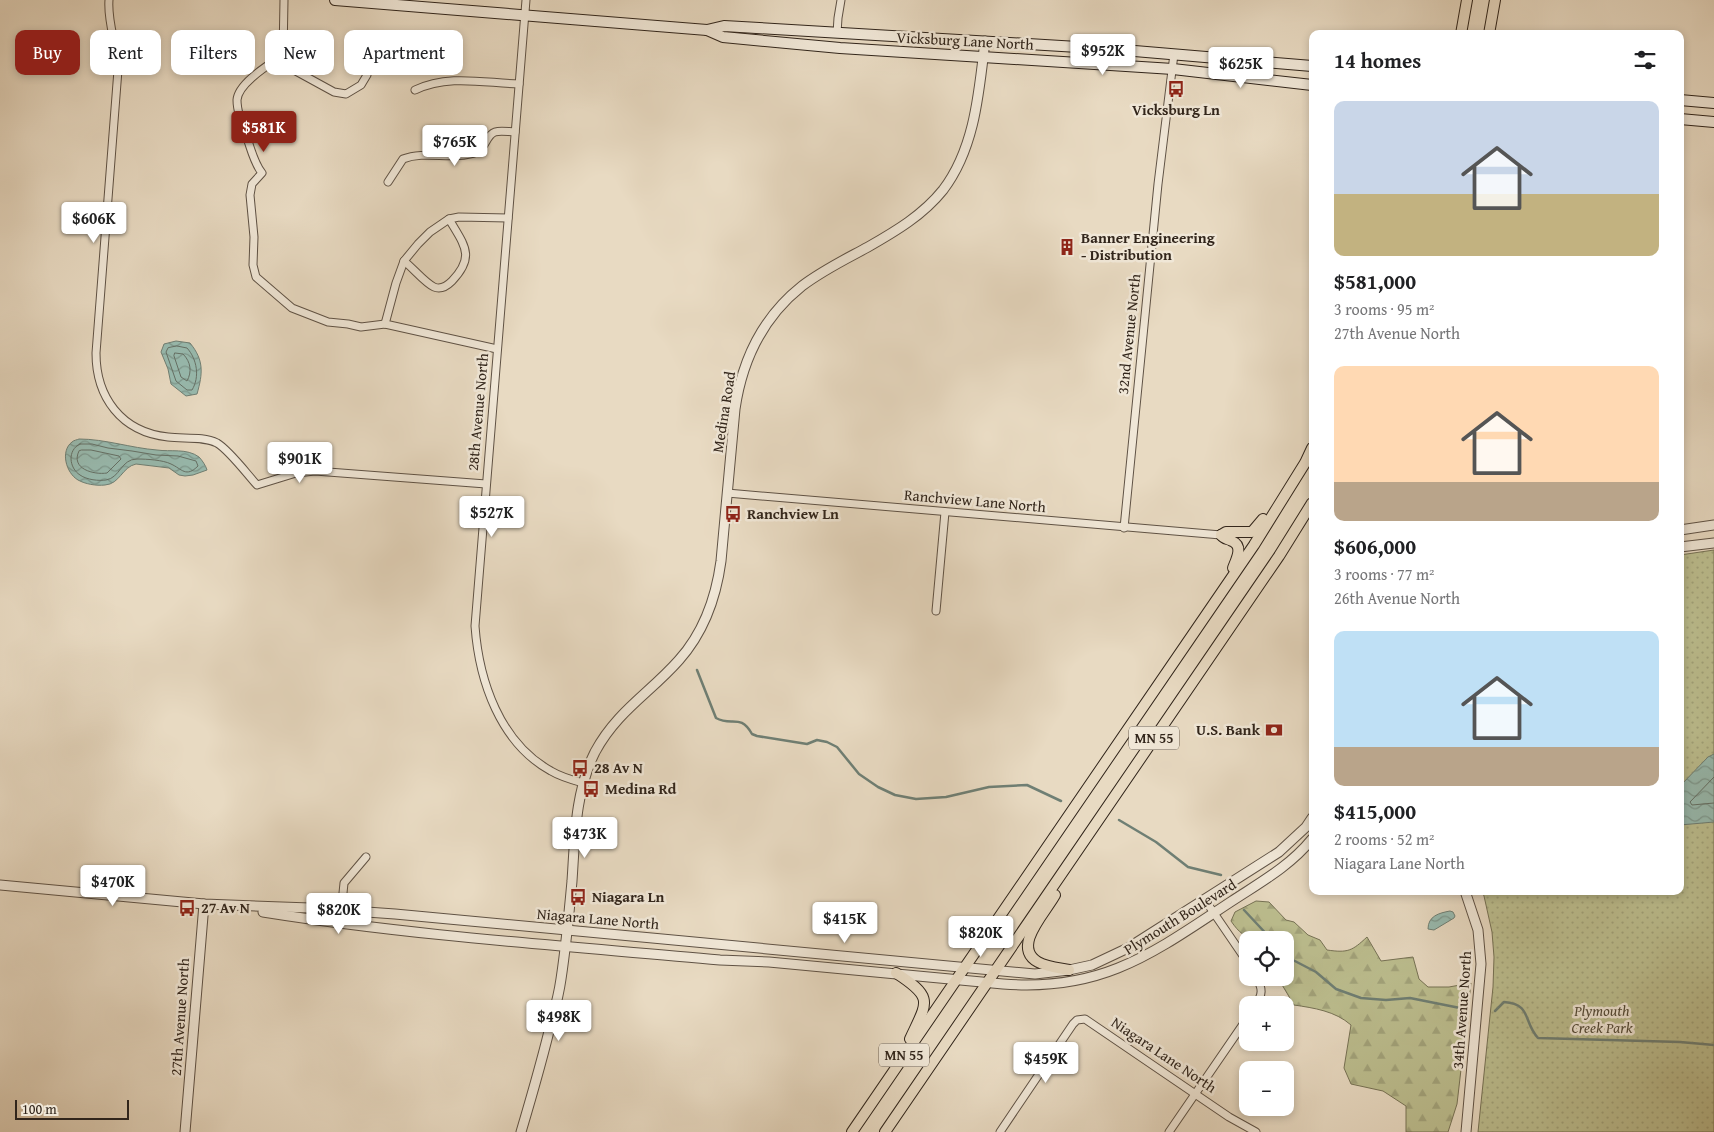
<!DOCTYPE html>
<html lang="en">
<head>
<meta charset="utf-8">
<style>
	:root { --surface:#fff; --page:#f2f2f2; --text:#202124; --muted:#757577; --accent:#8f2418 }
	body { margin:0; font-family:"Gentium Book Plus",serif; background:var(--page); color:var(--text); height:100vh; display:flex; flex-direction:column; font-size:19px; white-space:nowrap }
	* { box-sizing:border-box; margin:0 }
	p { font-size:16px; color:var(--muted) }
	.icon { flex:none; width:28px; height:28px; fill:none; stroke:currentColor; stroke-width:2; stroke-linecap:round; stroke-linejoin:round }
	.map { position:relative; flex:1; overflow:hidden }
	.drawer { position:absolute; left:1309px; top:30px; width:375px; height:865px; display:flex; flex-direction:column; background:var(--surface); border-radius:10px; box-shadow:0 2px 8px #0003 }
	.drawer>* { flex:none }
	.banner { position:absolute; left:15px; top:30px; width:475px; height:45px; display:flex; gap:10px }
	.fabs { position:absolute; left:1239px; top:931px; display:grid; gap:10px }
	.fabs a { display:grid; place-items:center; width:55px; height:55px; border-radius:10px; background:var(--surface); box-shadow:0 2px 8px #0003; font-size:25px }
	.scale { position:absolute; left:15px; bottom:12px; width:114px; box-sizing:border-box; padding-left:5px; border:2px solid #31251b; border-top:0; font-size:14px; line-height:18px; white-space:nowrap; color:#31251b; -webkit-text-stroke:4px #f0e7d7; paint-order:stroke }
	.price { position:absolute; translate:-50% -42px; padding:0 11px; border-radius:5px; background:#fff; color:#222; font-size:16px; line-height:32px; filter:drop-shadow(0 1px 2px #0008) }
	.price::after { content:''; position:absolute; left:50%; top:30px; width:15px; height:11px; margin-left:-8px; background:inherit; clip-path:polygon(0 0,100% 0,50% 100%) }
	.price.current { background:var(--accent); color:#fff }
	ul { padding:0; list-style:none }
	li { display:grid; align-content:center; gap:10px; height:265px; padding:0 25px }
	li span { display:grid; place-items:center; height:155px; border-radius:10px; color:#555 }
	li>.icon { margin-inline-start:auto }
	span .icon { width:90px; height:90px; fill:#fffc; stroke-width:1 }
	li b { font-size:21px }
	h2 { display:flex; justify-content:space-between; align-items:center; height:60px; padding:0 25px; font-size:21px }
	.tag { padding:0 18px; border-radius:10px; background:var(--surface); box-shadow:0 2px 8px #0003; font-size:18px; line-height:45px }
	.tag.current { background:var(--accent); color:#fff }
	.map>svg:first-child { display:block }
	.forest { fill:url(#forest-firs); stroke:#767255 }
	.park { fill:url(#park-dots); stroke:#767255 }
	.water { fill:url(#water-waves); stroke:#6f7f74 }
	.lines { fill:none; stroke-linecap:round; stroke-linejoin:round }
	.shore { stroke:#647066; stroke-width:1 }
	.stream { stroke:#6f7f74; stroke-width:2.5 }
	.minor-casing { stroke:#5f5245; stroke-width:9 }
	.tertiary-casing { stroke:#5f5245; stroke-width:11 }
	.secondary-casing { stroke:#31251b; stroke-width:12 }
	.primary-casing { stroke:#31251b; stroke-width:12 }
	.minor { stroke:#f0e7d7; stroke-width:7 }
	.tertiary { stroke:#f0e7d7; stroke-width:9 }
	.secondary { stroke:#f0e7d7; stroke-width:10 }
	.primary { stroke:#e8dac2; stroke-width:10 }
	.labels { text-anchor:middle; stroke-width:5; stroke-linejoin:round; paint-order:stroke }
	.shield { fill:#f0e7d7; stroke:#6a5f53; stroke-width:1 }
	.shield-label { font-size:14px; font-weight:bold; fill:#31251b }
	.street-label { font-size:15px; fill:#31251b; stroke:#f0e7d7 }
	.poi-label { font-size:15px; font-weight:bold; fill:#31251b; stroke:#f0e7d7; text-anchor:start }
	.park-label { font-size:15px; font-style:italic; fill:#544b38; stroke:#f0e7d7 }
</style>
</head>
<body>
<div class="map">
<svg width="1714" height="1132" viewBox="0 0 1714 1132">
	<defs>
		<pattern id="forest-firs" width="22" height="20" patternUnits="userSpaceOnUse" patternTransform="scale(1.25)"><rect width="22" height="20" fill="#bcbe8f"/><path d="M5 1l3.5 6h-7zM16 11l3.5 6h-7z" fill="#a2a37b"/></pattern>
		<pattern id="park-dots" width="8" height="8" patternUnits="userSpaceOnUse" patternTransform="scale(1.25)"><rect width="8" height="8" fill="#bcbe8f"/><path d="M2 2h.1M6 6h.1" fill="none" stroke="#a2a37b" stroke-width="1.8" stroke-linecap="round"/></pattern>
		<pattern id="water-waves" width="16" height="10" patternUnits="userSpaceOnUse" patternTransform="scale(1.25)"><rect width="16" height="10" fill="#98bbb0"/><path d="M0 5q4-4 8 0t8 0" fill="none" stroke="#7d988e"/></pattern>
	</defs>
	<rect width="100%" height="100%" fill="#e8dac2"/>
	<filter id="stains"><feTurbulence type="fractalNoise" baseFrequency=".004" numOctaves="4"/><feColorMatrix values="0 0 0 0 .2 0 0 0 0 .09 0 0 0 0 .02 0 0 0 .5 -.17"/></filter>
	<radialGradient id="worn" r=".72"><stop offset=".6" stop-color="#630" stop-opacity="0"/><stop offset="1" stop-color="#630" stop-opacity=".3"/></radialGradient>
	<path class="forest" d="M1256,901L1269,902L1286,920L1294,922L1308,935L1320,940L1327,950C1348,953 1352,951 1367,937L1381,961L1413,957L1419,979L1428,987H1449L1471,983L1457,1104L1448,1132H1406V1106L1383,1091L1351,1084L1344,1068L1351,1025C1335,1011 1314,1008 1294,1005L1278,978H1285V940C1260,940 1247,945 1231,921L1235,912Z"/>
	<path class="park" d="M1714,550V1132H1478L1493,987L1494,957L1492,932L1484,896L1482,891H1680V555Z"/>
	<g class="water">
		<path d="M176,341L190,343C204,360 203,373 197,394L186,396L171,384L168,369L161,352L164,344Z"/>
		<path d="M79,439C105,439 131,448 157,450C170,452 187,448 199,457C202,460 206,466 207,470L193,475L185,476L179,475L169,468L136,464C122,467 120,484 105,485C96,486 85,484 78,480C66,473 60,451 72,442C74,440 77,440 79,439Z"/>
		<path d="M1714,754V822L1680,825V786L1708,757Z"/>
		<path d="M1450,911L1453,912L1455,916L1454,918L1434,930L1428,929C1428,916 1439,913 1450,911Z"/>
	</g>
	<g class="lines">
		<g class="shore">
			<path d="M177,346L187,348C197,359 200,377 192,390H187L176,381L166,352L168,348Z"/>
			<path d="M175,353L183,354C191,362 192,372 187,381L181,377L174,356Z"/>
			<path d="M80,444H92L108,448L132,451L156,455L178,456L196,461L198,466C186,478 182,469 171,464C163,460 147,459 137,459C121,459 120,478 106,480C99,481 87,480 80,475C69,468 67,450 80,444Z"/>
			<path d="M82,450H91L119,456L121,459L107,473C94,475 70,469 79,451Z"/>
			<path d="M1714,777L1690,802L1692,805L1714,803"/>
		</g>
		<g class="stream">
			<path d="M697,670L716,718C732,727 740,713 752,734L757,736L807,744L817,740L827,742L837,747L859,774L878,787L895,795L916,799L946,797L989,787L1027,785L1061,801"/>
			<path d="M1119,820L1156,842L1188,867L1221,875"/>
			<path d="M1244,910L1272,940"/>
			<path d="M1285,953L1291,959L1316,972L1336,989L1361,998L1386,1000L1410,998L1460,1008"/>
			<path d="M1495,1011L1504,1002C1532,1004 1523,1022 1538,1038L1680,1042L1714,1045"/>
		</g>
		<g class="minor-casing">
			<g id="minor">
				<path d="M109,0C107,24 118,47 118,70L96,353C96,397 121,432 168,437C183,439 203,436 217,443C229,450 247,474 257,485L296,473L315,471L486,484"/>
				<path d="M284,0L283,55C270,64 238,83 237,100C237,110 243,128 247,138C251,149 254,163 262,173L252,184L250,195L254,237L253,265L256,277L292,308L328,322L348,324L361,327L385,324L497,349"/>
				<path d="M526,0L475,626C479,681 500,743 551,771C561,777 572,780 583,783"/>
				<path d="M837,33L838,18L841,0"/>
				<path d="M283,55L285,63L292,69L334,92L346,94L361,85L367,75L370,40"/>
				<path d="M415,90C449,74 484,83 519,84"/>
				<path d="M388,182L403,159C426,150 453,161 477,152C486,148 486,135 495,132C501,130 509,132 515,132"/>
				<path d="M404,261C413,268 425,283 434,287C441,290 447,286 452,281C476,256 464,245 449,219"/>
				<path d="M385,324L396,283L404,261L418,244L430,232L449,219L459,217L508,218"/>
				<path d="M727,493L1221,535"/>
				<path d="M1124,528L1158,184L1174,54"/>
				<path d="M936,611L945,512"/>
				<path d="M1205,900L1248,963"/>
				<path d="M340,923L344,883L366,857"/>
				<path d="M1255,1005C1263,995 1263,988 1256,978"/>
				<path d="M1000,1132L1073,1024L1077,1020L1085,1019L1229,1117L1256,1132"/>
				<path d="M1169,1132L1248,1017"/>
			</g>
		</g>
		<g class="tertiary-casing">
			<g id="tertiary">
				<path d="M1680,530L1714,525"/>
				<path d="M1680,547L1714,543"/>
				<path d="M0,885L204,904L310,908L395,914L1035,974L1069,970L1092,965L1128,948L1279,852L1306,827L1312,818"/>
				<path d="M1465,891L1478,930L1481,964L1466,1132"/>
				<path d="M263,912C414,936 568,946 720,960L769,962L1003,984C1103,992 1153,953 1232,901C1261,882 1290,866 1312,839"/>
				<path d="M185,1132C192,1056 197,980 204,904"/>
				<path d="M521,1132C532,1095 543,1057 552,1019C556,1005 559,993 561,979C566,946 569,914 572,881C575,837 575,792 595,752C617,711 650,693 679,660C704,632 716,598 721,561L735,409C742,361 763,317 802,286C823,270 846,259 868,247C896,231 923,215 943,190C975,148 979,92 985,41"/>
			</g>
		</g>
		<g class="secondary-casing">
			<g id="secondary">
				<path d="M335,0L707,30L724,26L1111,49L1312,66"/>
				<path d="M707,30L723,37L840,48L1173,69L1312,85"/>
				<path d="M1680,100L1714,103"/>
				<path d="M1680,119L1714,122"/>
			</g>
		</g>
		<g class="primary-casing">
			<g id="primary">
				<path d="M1461,34L1467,0"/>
				<path d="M1489,34L1495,0"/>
				<path d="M1221,535L1226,532H1252L1263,519"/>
				<path d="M1221,535C1225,540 1227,538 1232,541C1244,546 1236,560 1233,568"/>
				<path d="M1055,895C1046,912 1011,947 1038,962C1047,967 1059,968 1069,970"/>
				<path d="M896,973C935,998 927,1002 910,1039"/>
				<path d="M852,1132L1254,545L1305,463L1312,448"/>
				<path d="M885,1132L1279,556L1312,503"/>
			</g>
		</g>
		<use href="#minor" class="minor"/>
		<use href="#tertiary" class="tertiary"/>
		<use href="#secondary" class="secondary"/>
		<use href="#primary" class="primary"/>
	</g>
	<defs>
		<g id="bus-bare" transform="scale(1.35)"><path d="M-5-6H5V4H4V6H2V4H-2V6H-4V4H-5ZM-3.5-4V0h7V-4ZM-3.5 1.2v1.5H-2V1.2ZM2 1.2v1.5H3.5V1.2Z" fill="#8f2418" stroke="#f0e7d7" stroke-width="2.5" paint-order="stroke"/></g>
		<g id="building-bare" transform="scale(1.35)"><path d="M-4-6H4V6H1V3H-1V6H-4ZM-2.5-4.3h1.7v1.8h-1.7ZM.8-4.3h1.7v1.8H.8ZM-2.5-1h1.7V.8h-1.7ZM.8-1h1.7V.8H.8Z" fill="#8f2418" stroke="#f0e7d7" stroke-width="2.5" paint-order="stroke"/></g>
		<g id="bank-bare" transform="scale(1.35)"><path d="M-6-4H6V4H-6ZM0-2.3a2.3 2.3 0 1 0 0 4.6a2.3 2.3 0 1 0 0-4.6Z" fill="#8f2418" stroke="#f0e7d7" stroke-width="2.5" paint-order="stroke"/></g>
	</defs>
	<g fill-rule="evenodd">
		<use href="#bus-bare" x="1176" y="89"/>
		<use href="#building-bare" x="1067" y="247"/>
		<use href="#bus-bare" x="733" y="514"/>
		<use href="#bank-bare" x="1274" y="730"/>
		<use href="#bus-bare" x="580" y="768"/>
		<use href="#bus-bare" x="591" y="789"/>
		<use href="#bus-bare" x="578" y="897"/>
		<use href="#bus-bare" x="187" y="908"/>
	</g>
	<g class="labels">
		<g class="shield">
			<rect x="1129" y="726.5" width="50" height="23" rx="4"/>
			<rect x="879" y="1043.5" width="50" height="23" rx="4"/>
		</g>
		<g class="shield-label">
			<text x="1154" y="743">MN 55</text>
			<text x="904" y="1060">MN 55</text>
		</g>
		<g class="street-label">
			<text transform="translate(965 41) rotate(3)" y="5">Vicksburg Lane North</text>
			<text transform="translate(1129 334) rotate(-84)" y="5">32nd Avenue North</text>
			<text transform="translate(478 412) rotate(-85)" y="5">28th Avenue North</text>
			<text transform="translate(724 412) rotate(-81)" y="5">Medina Road</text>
			<text transform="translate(975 501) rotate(5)" y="5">Ranchview Lane North</text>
			<text transform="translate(1180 917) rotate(-32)" y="5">Plymouth Boulevard</text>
			<text transform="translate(598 919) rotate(5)" y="5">Niagara Lane North</text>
			<text transform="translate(1462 1010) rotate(-86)" y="5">34th Avenue North</text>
			<text transform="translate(180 1017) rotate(-86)" y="5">27th Avenue North</text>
			<text transform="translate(1164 1055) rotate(34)" y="5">Niagara Lane North</text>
		</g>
		<g class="poi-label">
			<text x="1176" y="115" text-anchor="middle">Vicksburg Ln</text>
			<text x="1081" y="243">Banner Engineering<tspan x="1081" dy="17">- Distribution</tspan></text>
			<text x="747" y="519">Ranchview Ln</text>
			<text x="1260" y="735" text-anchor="end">U.S. Bank</text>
			<text x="594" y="773">28 Av N</text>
			<text x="605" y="794">Medina Rd</text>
			<text x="592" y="902">Niagara Ln</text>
			<text x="201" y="913">27 Av N</text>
		</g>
		<g class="park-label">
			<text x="1602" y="1016">Plymouth<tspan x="1602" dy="17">Creek Park</tspan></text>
		</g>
	</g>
	<rect width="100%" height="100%" filter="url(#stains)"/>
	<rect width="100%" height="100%" fill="url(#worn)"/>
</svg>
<div class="fabs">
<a><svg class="icon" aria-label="locate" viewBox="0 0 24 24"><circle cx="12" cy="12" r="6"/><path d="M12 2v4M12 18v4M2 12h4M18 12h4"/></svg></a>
<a>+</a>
<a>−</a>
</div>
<div class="scale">100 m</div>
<b class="price" style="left:1103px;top:76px">$952K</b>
<b class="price" style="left:1241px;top:89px">$625K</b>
<b class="price current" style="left:264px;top:153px">$581K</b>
<b class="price" style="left:455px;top:167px">$765K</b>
<b class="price" style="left:94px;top:244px">$606K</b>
<b class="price" style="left:300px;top:484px">$901K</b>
<b class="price" style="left:492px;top:538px">$527K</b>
<b class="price" style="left:585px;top:859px">$473K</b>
<b class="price" style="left:113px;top:907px">$470K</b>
<b class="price" style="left:339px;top:935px">$820K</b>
<b class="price" style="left:845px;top:944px">$415K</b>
<b class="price" style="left:981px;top:958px">$820K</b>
<b class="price" style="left:559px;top:1042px">$498K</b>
<b class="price" style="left:1046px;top:1084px">$459K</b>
<div class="banner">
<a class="tag current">Buy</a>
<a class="tag">Rent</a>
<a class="tag">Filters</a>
<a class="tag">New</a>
<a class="tag">Apartment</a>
</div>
<section class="drawer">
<h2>14 homes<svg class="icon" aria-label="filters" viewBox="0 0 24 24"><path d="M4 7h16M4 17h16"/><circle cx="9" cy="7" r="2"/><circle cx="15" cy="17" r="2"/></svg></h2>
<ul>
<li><span style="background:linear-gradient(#c9d6e8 60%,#c2b280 0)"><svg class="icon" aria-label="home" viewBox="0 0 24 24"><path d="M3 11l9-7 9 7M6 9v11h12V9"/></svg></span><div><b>$581,000</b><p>3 rooms · 95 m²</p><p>27th Avenue North</p></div></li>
<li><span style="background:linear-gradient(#ffd9b3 75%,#b9a48a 0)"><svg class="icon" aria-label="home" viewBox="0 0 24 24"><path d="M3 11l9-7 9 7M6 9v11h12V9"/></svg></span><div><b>$606,000</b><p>3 rooms · 77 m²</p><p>26th Avenue North</p></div></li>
<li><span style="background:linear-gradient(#bfe0f5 75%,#b9a48a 0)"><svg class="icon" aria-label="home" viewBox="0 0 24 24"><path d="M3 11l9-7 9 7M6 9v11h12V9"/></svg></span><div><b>$415,000</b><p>2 rooms · 52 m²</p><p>Niagara Lane North</p></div></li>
</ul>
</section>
</div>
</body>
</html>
